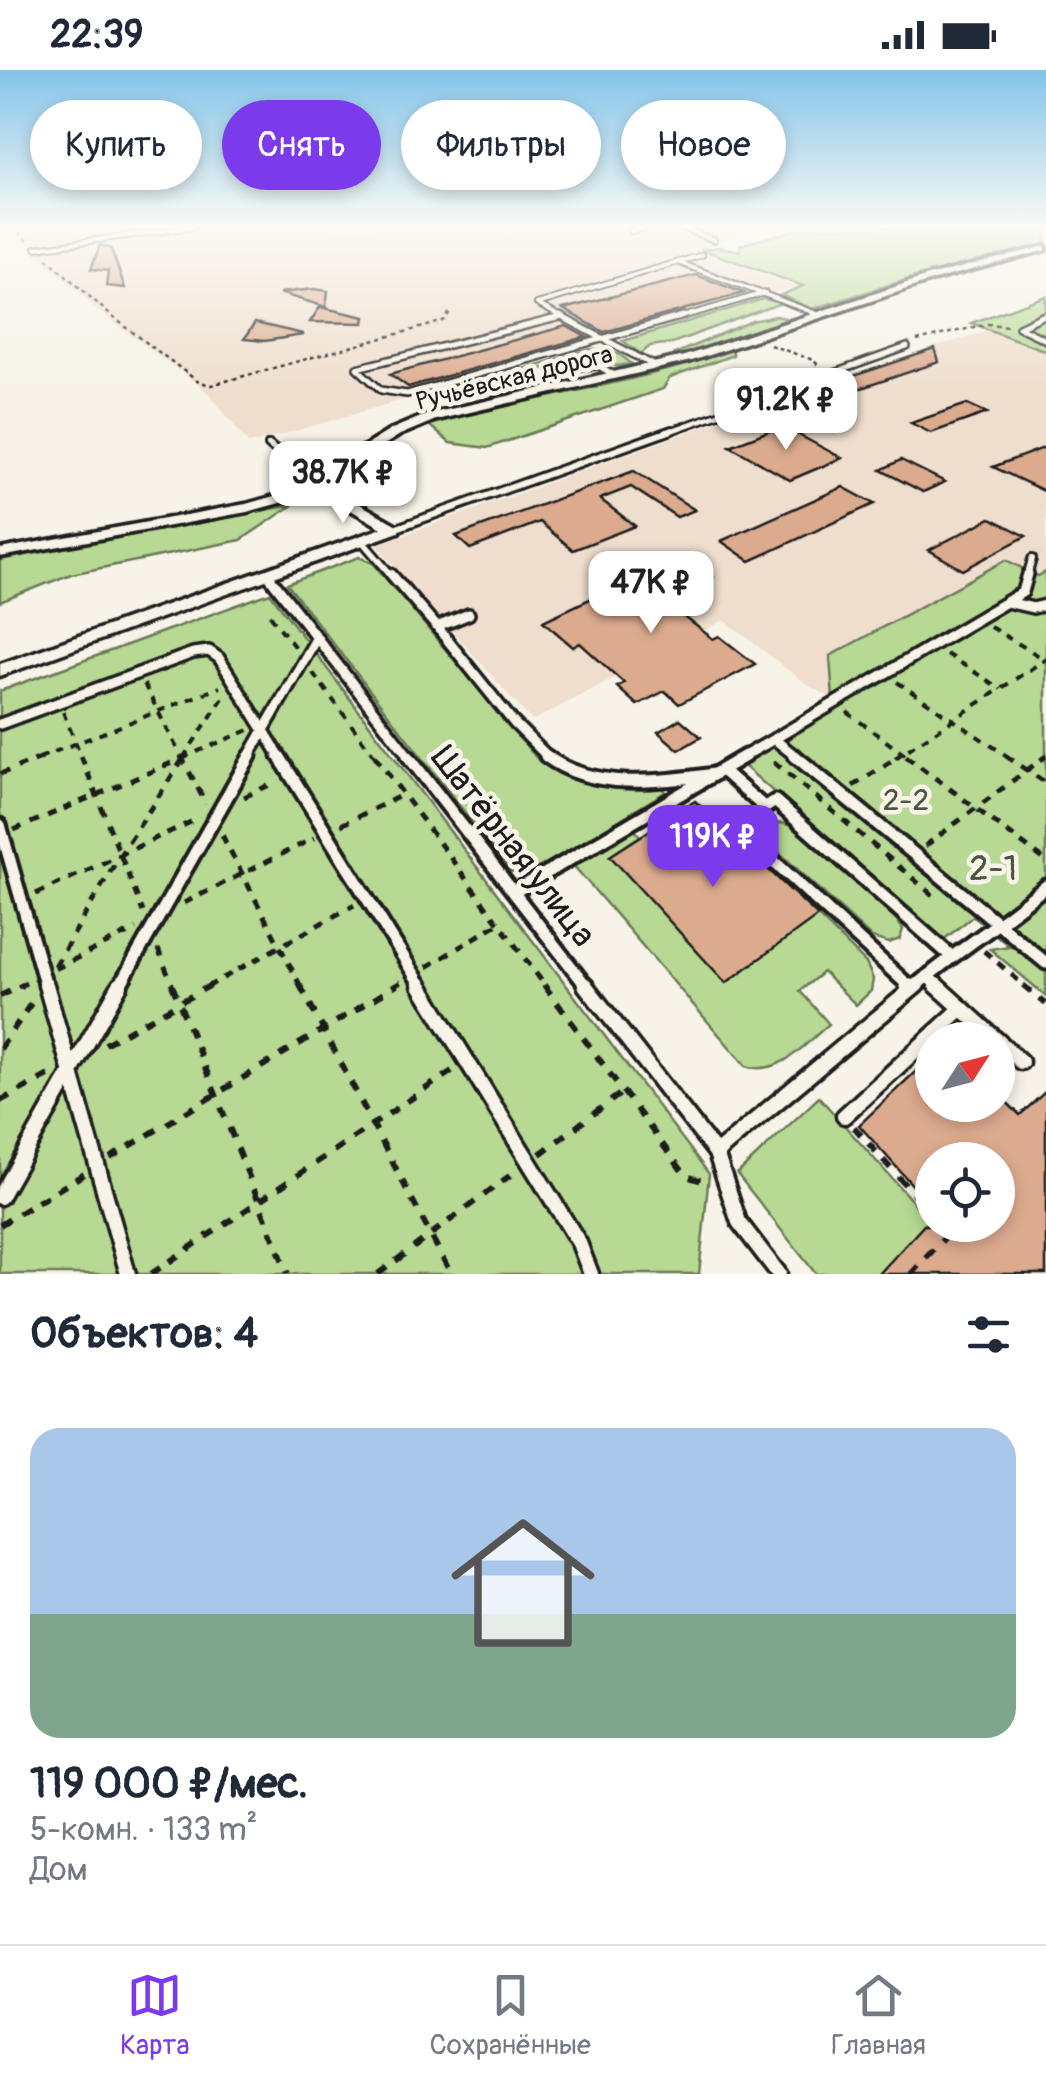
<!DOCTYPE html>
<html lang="ru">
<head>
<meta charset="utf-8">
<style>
	:root { --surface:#fff; --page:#f2f2f3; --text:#1f2937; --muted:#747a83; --line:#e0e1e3; --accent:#7c3aed }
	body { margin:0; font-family:Pangolin,sans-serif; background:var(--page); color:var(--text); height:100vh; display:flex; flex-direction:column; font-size:38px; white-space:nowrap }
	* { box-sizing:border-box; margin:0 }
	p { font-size:32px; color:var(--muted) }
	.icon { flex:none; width:55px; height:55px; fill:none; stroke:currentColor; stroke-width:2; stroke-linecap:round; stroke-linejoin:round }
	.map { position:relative; height:1204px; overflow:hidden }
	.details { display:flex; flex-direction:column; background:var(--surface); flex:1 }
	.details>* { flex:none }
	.hud { position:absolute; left:30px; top:30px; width:988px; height:90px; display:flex; gap:20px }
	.needle { width:65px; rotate:54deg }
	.tools { position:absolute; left:915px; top:952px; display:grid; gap:20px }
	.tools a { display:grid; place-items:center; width:100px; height:100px; border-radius:50%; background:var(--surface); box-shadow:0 5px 15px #0003; font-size:50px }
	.price { position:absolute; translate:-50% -85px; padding:0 22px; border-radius:20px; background:#fff; color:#222; font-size:32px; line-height:65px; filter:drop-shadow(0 2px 5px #0008) }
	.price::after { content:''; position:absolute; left:50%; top:60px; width:30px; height:22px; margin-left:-15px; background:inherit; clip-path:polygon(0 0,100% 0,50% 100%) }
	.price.on { background:var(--accent); color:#fff }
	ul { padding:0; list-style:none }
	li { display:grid; align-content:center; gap:20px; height:530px; padding:0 30px }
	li+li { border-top:2px solid var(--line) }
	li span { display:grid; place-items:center; height:310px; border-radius:30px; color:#555 }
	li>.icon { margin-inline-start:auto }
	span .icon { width:180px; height:180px; fill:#fffc; stroke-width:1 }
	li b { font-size:42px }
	h2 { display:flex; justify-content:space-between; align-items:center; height:120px; padding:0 30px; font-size:42px }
	.pill { padding:0 35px; border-radius:45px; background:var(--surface); box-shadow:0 5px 15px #0003; font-size:35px; line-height:90px }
	.pill.on { background:var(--accent); color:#fff }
	.status { display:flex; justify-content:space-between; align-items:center; height:70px; padding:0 50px; background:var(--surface); direction:ltr }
	.status svg { height:28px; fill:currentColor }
	.tab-bar { display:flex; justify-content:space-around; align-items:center; height:140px; border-top:2px solid var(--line); background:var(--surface); font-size:28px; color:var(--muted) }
	.tab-bar a { display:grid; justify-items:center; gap:5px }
	.tab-bar .on { color:var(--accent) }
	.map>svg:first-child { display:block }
	.built { fill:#efddcd }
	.green { fill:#b7d993; stroke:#6a7a58; stroke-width:2.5 }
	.building { fill:#dcab8e; stroke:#1c1c1c; stroke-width:2.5 }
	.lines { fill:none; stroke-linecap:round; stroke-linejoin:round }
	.service-far5-casing { stroke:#1c1c1c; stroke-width:8 }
	.service-far4-casing { stroke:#1c1c1c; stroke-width:10 }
	.service-far3-casing { stroke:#1c1c1c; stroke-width:12 }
	.service-far2-casing { stroke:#1c1c1c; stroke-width:16 }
	.service-far1-casing { stroke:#1c1c1c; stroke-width:19 }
	.service-casing { stroke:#1c1c1c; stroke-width:21 }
	.minor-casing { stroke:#1c1c1c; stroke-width:7 }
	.path-far3 { stroke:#1c1c1c; stroke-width:2.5; stroke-dasharray:4 4; stroke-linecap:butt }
	.path-far2 { stroke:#1c1c1c; stroke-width:4; stroke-dasharray:8 8; stroke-linecap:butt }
	.path-far1 { stroke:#1c1c1c; stroke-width:5; stroke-dasharray:9 9; stroke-linecap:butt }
	.path { stroke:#1c1c1c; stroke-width:6; stroke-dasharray:11 11; stroke-linecap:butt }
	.service-far5 { stroke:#f7f3e8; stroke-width:4 }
	.service-far4 { stroke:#f7f3e8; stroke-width:5 }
	.service-far3 { stroke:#f7f3e8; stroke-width:6 }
	.service-far2 { stroke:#f7f3e8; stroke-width:9 }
	.service-far1 { stroke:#f7f3e8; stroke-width:11 }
	.service { stroke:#f7f3e8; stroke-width:14 }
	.minor { fill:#f7f3e8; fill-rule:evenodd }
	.labels { text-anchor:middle; stroke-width:9; stroke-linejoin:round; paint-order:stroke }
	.far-street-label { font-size:25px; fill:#1c1c1c; stroke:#f7f3e8 }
	.park-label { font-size:30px; fill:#4a5540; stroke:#f7f3e8 }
	.near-street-label { font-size:35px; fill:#1c1c1c; stroke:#f7f3e8 }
	.near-park-label { font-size:35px; fill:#4a5540; stroke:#f7f3e8 }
</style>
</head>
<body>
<div class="status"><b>22:39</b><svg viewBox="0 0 49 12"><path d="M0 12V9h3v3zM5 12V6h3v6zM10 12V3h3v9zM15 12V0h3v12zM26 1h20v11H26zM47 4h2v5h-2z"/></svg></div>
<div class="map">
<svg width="1046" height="1204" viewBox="0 0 1046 1204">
	<rect width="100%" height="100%" fill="#f7f3e8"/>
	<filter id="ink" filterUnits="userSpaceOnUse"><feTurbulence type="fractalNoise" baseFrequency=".01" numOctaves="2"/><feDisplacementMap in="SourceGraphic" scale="20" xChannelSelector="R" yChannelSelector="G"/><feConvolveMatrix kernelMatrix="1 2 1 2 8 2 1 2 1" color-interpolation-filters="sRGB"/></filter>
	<g filter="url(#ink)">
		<g class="built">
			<path d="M0,157H769L707,175L699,181L796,217L249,374L207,321L102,244L8,157Z"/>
			<path d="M988,260L1046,281V502L833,629L808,615L724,550L532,651L376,475L788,326Z"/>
		</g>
		<g class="green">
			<path d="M805,157H1046V174L921,205L812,239L781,225L803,216L701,179L720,177L740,181V175Z"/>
			<path d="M1046,226V281L971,253Z"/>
			<path d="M763,229L781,233L672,273L650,276L641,284L623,271Z"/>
			<path d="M776,246L789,249L693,283L672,285L752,251Z"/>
			<path d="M590,279L619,284L632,294L617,296L584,288L413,332Z"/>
			<path d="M731,280L733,285L670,308L663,319L487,378L450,373L429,355C529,327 634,315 731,280Z"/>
			<path d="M293,435L241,470L71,504L0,532V490Z"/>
			<path d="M359,487L373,493L539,691C585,719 607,717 659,713L665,722L539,799L511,802L287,514Z"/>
			<path d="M1006,490L1038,506L1046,502V926L990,879L1009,876L973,846L942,871L735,688L833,629L830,586Z"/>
			<path d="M270,523L709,1104L699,1204H0V621Z"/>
			<path d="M782,753L794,757L896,849L903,859L900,869L889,873L872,868L769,773L764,763L772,754Z"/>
			<path d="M633,758L640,766L610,786L818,846L866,893L873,909L871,921L856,935L823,902L800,921L829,954C805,974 779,1007 746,996L573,795Z"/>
			<path d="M819,1027L929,1150L882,1204H816L737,1104Z"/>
		</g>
		<g class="building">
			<path d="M100,175L111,179L125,218L106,216L108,201L91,199Z"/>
			<path d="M696,205L744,223L604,262L563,239Z"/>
			<path d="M314,219L328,221L326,237L279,223Z"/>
			<path d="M320,237L365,247L364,253L310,252Z"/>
			<path d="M255,253L303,264V265L265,271L244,269Z"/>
			<path d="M566,256L586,267L408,317L390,304Z"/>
			<path d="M935,279L939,292L838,326L820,317Z"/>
			<path d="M967,334L987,343L931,363L911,353Z"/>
			<path d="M782,356L842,388L790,410L730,376Z"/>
			<path d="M1046,377V422L993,397Z"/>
			<path d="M901,390L945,412L923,422L881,400Z"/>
			<path d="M634,401L695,440L677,447L631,417L600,429L635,456L573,480L540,452L470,479L456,466Z"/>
			<path d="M843,417L874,434L750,491L721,471Z"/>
			<path d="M991,448L1026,466L963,500L929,480Z"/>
			<path d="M681,486L713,507L664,531L713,569L719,566L755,594L679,634L665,621L637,635L617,617L624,613L580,573L573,577L543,551Z"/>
			<path d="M680,649L701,667L679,680L658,662Z"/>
			<path d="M695,731L818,846L726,913L610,786Z"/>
			<path d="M932,986V1035H998V1024L1020,1045L1046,1021V1204H879L924,1155H998V1090H932V1137L859,1055Z"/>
		</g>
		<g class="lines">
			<g class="service-far5-casing">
				<g id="service-far5">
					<path d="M679,157L714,170"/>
					<path d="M631,161L648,157"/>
					<path d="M36,178L194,157"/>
					<path d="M680,193L820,245"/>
					<path d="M555,249L561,247"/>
					<path d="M565,249L537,234L702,185"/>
					<path d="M675,249L765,223"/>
					<path d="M1037,249L1046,244"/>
				</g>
			</g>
			<g class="service-far4-casing">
				<g id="service-far4">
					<path d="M560,246L657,297"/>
					<path d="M1042,246L1019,257L1046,270"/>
					<path d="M561,247L357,298L381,320L407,324L683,246"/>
					<path d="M572,297L599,296L614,305"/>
					<path d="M665,363L907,277"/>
				</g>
			</g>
			<g class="service-far3-casing">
				<g id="service-far3">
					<path d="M269,375L316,415"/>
					<path d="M394,459L672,360"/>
					<path d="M363,472L393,507"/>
					<path d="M1027,507L1032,489"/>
				</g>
			</g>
			<g class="service-far2-casing">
				<g id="service-far2">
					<path d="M391,504L437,557L469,544"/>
					<path d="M268,505L410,688"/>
					<path d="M1007,532L1033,538L1046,535"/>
					<path d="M437,557L514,653L549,688"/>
					<path d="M0,654L193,583L209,581L219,588L281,688"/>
					<path d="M248,688L317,567"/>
					<path d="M741,688L774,669"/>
					<path d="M798,688L774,669L1023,522L1028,504"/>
				</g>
			</g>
			<g class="service-far1-casing">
				<g id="service-far1">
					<path d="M279,686L422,917"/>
					<path d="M408,686L587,917"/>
					<path d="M546,686C592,721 660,712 714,704"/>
					<path d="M795,686L1046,893"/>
					<path d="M722,700L765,738"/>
					<path d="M0,755L46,917"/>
					<path d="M514,822L745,686"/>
					<path d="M927,906L939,917"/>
					<path d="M119,917L250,686"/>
					<path d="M910,917L737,757L775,731L951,886"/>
					<path d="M914,917C957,881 1003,852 1046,816"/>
				</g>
			</g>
			<g class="service-casing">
				<g id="service">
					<path d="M46,915L128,1204"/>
					<path d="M420,915L579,1173L591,1204"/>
					<path d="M585,915L716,1083L739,1152L779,1204"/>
					<path d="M907,915L912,919"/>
					<path d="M936,915L997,970"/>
					<path d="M998,971L1021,992"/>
					<path d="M844,1046L962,938"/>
					<path d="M716,1083L917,915"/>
					<path d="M0,1127L120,915"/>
				</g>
			</g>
			<g class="minor-casing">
				<path id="minor" d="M1046,176V180L934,210L691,291L436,350L400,365L323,413L399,456V462L0,606V594L382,458L314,419L302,427L247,442L0,487V479L246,434L292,421L392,359L428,344L684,286L928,206Z"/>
			</g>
			<g class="path-far3">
				<path d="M19,157L16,159L29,172"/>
				<path d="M47,188L109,244L197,311L211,315L431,255L445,250L450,242"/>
				<path d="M917,271L987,254L1009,256"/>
				<path d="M770,275L813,290L820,297"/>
			</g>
			<g class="path-far2">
				<path d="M270,545L296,579"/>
				<path d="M990,557L1046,590"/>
				<path d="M946,584L1001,619"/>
				<path d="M313,603L376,688"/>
				<path d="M897,612L1010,688"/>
				<path d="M144,614L182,688"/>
				<path d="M63,642L82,688"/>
				<path d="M847,642L909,688"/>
				<path d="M39,688L220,617"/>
				<path d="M182,688L249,660"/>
				<path d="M183,688L225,625"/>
				<path d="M895,688L1046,589"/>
				<path d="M1043,688L1046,686"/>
			</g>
			<g class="path-far1">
				<path d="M81,686L143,842"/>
				<path d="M181,686L206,734"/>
				<path d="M375,686L546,917"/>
				<path d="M906,686L1046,791"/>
				<path d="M1006,686L1046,713"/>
				<path d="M774,692L934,826"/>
				<path d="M0,704L46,686"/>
				<path d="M853,716L899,686"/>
				<path d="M244,727L276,712"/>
				<path d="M341,755L404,724"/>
				<path d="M14,760L188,686"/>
				<path d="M222,765L301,917"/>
				<path d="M925,776L1046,686"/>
				<path d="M36,824L195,750"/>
				<path d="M184,833L314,768"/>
				<path d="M158,879L173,917"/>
				<path d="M984,881L1026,917"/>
				<path d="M55,896L120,785L185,686"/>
				<path d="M427,897L499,853"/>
				<path d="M55,899L136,859"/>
				<path d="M18,917L28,912"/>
				<path d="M207,917L354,835"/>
				<path d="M393,917L401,912"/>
			</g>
			<g class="path">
				<path d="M172,915L288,1204"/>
				<path d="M300,915L451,1204"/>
				<path d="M544,915L686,1106L709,1113"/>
				<path d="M1023,915L1046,934"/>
				<path d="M0,926L23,915"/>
				<path d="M105,974L211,915"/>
				<path d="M0,979L34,929"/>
				<path d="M0,1031L49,1005"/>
				<path d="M854,1057L932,1145"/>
				<path d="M540,1084L624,1021"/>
				<path d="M110,1088L397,915"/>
				<path d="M0,1155L84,1104"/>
				<path d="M151,1204L455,999"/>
				<path d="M378,1204L516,1101"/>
				<path d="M911,1204L949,1163L941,1155"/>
			</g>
			<use href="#service-far5" class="service-far5"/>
			<use href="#service-far4" class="service-far4"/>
			<use href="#service-far3" class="service-far3"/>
			<use href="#service-far2" class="service-far2"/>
			<use href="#service-far1" class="service-far1"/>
			<use href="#service" class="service"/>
			<use href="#minor" class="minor"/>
		</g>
	</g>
	<linearGradient id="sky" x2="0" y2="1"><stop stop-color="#83c4ea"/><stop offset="0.48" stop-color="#fbfaf5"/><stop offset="1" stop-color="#fbfaf5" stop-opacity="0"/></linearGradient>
	<rect width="1046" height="325" fill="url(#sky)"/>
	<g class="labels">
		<g class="far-street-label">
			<text transform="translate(514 307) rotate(-14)" y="9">Ручьёвская дорога</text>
		</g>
		<g class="park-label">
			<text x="906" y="740">2-2</text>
		</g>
		<g class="near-street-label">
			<text transform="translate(514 776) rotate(52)" y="12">Шатёрная улица</text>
		</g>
		<g class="near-park-label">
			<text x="993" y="810">2-1</text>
		</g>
	</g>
</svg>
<div class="tools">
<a><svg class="needle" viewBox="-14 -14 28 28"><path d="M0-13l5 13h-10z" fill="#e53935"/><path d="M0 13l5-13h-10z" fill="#747a83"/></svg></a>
<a><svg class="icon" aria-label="locate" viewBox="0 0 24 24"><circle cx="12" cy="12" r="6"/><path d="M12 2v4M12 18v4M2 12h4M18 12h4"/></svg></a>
</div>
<b class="price" style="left:786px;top:383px">91.2K ₽</b>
<b class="price" style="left:343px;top:456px">38.7K ₽</b>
<b class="price" style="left:651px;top:566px">47K ₽</b>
<b class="price on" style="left:713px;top:820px">119K ₽</b>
<div class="hud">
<a class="pill">Купить</a>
<a class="pill on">Снять</a>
<a class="pill">Фильтры</a>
<a class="pill">Новое</a>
</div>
</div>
<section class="details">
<h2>Объектов: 4<svg class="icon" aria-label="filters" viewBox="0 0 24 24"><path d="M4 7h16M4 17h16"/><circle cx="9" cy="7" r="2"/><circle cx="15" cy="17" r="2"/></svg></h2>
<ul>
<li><span style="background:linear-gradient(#a9c7e8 60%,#7fa58c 0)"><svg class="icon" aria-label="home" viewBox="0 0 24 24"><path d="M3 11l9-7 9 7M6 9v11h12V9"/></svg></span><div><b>119 000 ₽/мес.</b><p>5-комн. · 133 m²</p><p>Дом</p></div></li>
</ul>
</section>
<nav class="tab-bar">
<a class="on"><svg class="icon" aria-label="map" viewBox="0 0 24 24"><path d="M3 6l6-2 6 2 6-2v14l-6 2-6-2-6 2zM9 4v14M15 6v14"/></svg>Карта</a>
<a><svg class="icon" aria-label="saved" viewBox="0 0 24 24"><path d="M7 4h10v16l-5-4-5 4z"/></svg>Сохранённые</a>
<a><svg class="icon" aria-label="home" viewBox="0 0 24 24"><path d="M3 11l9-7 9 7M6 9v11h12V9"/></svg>Главная</a>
</nav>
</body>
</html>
